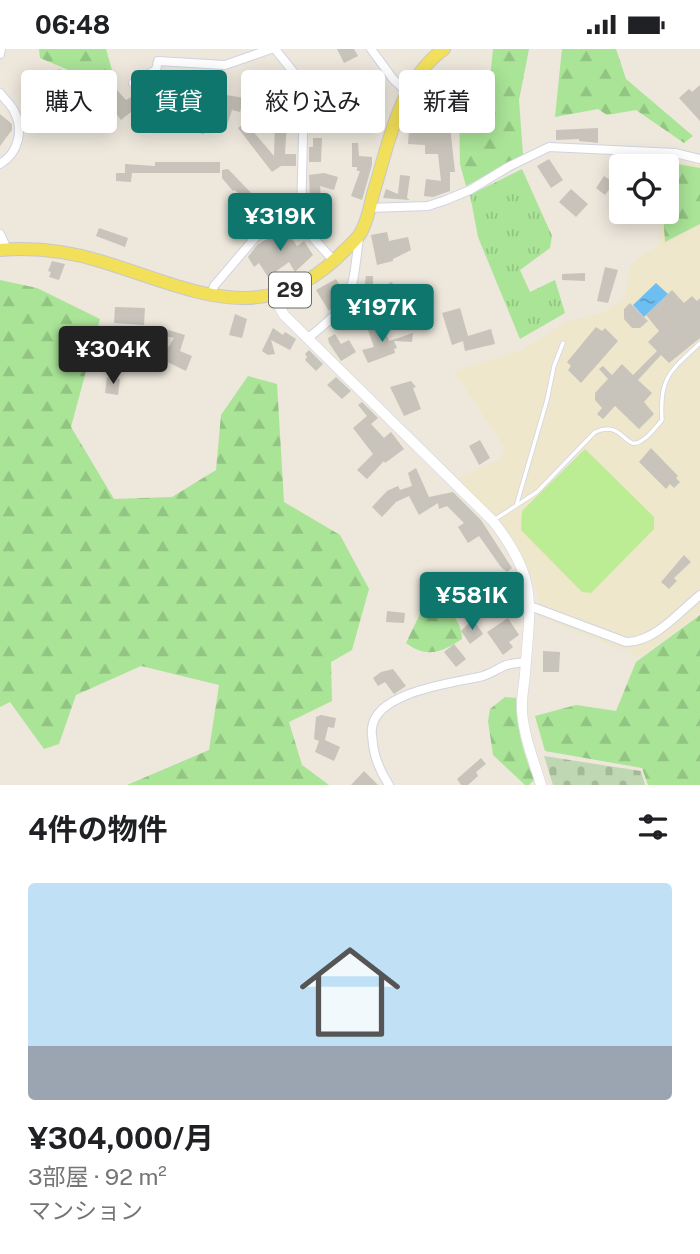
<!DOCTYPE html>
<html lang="ja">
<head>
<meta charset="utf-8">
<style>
	:root { --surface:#fff; --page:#f6f6f6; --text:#202124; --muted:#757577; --accent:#0f766e }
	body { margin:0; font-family:"Public Sans","Noto Sans JP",sans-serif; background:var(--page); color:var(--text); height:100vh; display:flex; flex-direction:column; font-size:26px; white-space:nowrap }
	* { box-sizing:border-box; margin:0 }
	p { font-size:23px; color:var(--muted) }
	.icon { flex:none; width:38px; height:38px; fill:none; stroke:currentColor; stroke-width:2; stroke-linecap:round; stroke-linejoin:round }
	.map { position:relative; height:736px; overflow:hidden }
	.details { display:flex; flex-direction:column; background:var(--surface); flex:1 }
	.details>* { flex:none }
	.top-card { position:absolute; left:21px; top:21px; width:658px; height:63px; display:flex; gap:14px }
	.buttons { position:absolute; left:609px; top:105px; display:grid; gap:14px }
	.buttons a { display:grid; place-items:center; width:70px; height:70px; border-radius:7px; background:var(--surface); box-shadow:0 4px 18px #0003; font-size:35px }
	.price { position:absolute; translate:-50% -60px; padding:0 16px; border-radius:7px; background:var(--accent); color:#fff; font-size:23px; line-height:46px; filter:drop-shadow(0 2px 4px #0008) }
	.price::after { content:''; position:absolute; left:50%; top:42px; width:21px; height:16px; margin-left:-10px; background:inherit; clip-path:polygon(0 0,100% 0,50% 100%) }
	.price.active { background:#222; color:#fff }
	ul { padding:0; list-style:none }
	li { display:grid; align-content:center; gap:14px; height:371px; padding:0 28px }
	li span { display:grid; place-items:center; height:217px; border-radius:7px; color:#555 }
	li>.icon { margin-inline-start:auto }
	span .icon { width:126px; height:126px; fill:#fffc; stroke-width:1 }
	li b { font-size:30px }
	h2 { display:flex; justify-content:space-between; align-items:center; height:84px; padding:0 28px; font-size:30px }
	.pill { padding:0 24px; border-radius:7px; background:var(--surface); box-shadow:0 4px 18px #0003; font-size:24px; line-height:63px }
	.pill.active { background:var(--accent); color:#fff }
	.status { display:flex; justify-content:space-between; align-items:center; height:49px; padding:0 35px; background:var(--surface); direction:ltr }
	.status svg { height:19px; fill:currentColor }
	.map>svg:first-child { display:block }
	.education { fill:#efe7cb }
	.grass { fill:url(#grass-tufts) }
	.forest { fill:url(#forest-firs) }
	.cemetery { fill:url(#cemetery-stones) }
	.pitch { fill:#bcec93 }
	.water { fill:url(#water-ripples) }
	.building { fill:#c8c4bb }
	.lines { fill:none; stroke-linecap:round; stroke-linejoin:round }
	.service-casing { stroke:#d1d3e3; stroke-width:5 }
	.minor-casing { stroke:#d1d3e3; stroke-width:10 }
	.tertiary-casing { stroke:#d1d3e3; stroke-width:11 }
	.primary-casing { stroke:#c8c8c8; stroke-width:14 }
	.service { stroke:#fff; stroke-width:3.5 }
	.minor { stroke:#fff; stroke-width:8 }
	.tertiary { stroke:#fff; stroke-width:10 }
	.primary { stroke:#f3e05a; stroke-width:12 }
	.labels { text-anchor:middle; stroke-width:7; stroke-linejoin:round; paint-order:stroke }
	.shield { fill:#fff; stroke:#6a6a6a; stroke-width:2 }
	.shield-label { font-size:21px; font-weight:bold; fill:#2a2a2a }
</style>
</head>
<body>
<div class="status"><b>06:48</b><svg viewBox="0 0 49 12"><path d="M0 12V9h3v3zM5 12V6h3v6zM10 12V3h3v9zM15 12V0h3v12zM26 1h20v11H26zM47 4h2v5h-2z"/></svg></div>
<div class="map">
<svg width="700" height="736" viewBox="0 0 700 736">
	<defs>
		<pattern id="grass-tufts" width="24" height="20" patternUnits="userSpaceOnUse" patternTransform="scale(1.75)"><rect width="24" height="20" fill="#a9e497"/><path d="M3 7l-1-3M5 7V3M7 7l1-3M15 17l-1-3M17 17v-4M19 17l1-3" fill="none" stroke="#92c482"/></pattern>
		<pattern id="forest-firs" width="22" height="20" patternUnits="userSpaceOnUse" patternTransform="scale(1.75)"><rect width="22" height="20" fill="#a9e497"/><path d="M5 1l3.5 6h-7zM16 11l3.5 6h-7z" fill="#92c482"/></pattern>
		<pattern id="cemetery-stones" width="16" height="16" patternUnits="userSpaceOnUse" patternTransform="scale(1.75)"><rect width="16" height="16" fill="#c0d7b3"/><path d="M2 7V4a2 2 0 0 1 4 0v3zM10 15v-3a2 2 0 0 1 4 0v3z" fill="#a5b99a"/></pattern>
		<pattern id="water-ripples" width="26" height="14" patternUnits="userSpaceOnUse" patternTransform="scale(1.75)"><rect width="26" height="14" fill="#6dbff1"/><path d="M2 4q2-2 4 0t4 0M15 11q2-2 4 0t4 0" fill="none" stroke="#5a9bc3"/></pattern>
	</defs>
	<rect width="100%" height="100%" fill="#ede7dc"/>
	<path class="education" d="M669,111L700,116V564L640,608L538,567L539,550L532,526L514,494L459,429L500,410L505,399L454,322L520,302L568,272L602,264L624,250L631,215L659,195V163H667V119Z"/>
	<path class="grass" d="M522,120L552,187L550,199L520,221L530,243L555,231L565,264L520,290L478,188L470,146Z"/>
	<g class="forest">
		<path d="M39,0H106L114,28L87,79H74L71,22L40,9Z"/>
		<path d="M493,0H529L519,51L523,106L466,137L460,115L459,64L469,42L489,40Z"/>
		<path d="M562,0H616L626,30L693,87L684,94L636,61L607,66L598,60L555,68Z"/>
		<path d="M672,114L700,119V175L665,193L663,163H667V131Z"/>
		<path d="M0,231L37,239L100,270L71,378L114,450L172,448L216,421L221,366L248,327L277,335L284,453L340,486L369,540L352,601L331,613L332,652L289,673L302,716L329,736H127L209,701L219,636L141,617L76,646L59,695L44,700L10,653L0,658Z"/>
		<path d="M439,556C454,565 461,573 462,590C442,603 427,610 406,594L420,565Z"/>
		<path d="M700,566V736H648L642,719L545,702L535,667L576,656L616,662L636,613Z"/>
		<path d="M505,648L516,649C516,678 523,703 534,731L529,736H525L493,706L488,672L490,660Z"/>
	</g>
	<path class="cemetery" d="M544,707L641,722L645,736H553Z"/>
	<path class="pitch" d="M585,400L654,468V480L591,544L582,543L521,481L522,462Z"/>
	<path class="water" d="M656,234L668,245L644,268L633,256Z"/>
	<g class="building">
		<path d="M337,0H354L358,7L344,14Z"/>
		<path d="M61,20L68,46L60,48L58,42L54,43L49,23Z"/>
		<path d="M269,22L285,23L289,28V36H292L294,39V52L293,74L287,73L285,105H296V117H281L272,123L238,79L245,73L274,107L275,72L245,73L253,65L243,63L257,60V53H267Z"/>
		<path d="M168,28L175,41L143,58L141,55L121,71L108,54L113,50L109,46L116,40L126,51Z"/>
		<path d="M328,33L330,43L315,47L312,38Z"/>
		<path d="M700,36V72L679,49L689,40L692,43Z"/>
		<path d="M451,42V47L462,46V55H452L450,77L455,123H450V142L433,148L424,147L426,130L441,132L438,105H425V96L408,95L409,80H423V64H418V44Z"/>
		<path d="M196,44L203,46L200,58L216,64L220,45L244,49L240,63L232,61L225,82L205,76L204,85L188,82L190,65H192Z"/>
		<path d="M0,65L12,75V81L0,97Z"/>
		<path d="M598,79V94L579,92V90L556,91V81Z"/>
		<path d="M313,89H322L321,113H309V98H313Z"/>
		<path d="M352,94H358L359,107L372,108V116L362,151L351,147L360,122H357V118H352Z"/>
		<path d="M549,110L563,131L551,139L537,117Z"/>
		<path d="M155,113H220V124H132L131,133L116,132V124H125V115L155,117Z"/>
		<path d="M228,120L255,148L248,154L235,141L233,142L222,129V121Z"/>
		<path d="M324,124L338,128L334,141L320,137L321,149L310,150L309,126Z"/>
		<path d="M400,126L410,127L407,149L410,151L383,149L386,140L398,145Z"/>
		<path d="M604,127L614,134L605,146L596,139Z"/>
		<path d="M571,140L588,155L576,168L559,153Z"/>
		<path d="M252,165L260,173L249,186L240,179Z"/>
		<path d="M326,165L332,180L325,182L323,179L317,181L315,175L319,173L318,169Z"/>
		<path d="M99,179L128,189L125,198L96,187Z"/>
		<path d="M285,179L297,197L304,192L313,206L295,223L289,213L268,228L259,214L254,218L248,208L257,196Z"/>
		<path d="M387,183L389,192L408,188L411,201L393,210V212L377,216L371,186Z"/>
		<path d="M52,212L65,215L59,231L49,228L51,223L48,222Z"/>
		<path d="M605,218L618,221L608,254L597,252Z"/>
		<path d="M585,224V232L562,231V225Z"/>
		<path d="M366,227H373V242L392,233L399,251L363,267L359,258L372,252L366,240H364Z"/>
		<path d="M336,230L343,242L329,262L316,241Z"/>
		<path d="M672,241L684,254L692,247L697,252L700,249V289L669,314L661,306L638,331L652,344L644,353L654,365L639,380L615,357L603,370L597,365L602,359L595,351V344L608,330L599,320L603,317L612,326L622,315L633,326L657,302L648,293L659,282L646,266Z"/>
		<path d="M630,254L648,272L640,279H632L624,270V260Z"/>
		<path d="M115,258L145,259L144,276L114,274Z"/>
		<path d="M460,259L468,287L491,280L495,295L465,302L463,292L452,296L442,264Z"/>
		<path d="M235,265L247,270L242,289L229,286Z"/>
		<path d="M383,275L389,292L413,284L412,293L394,292L397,299L394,300L395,304L368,314L362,301L374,298L368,281Z"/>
		<path d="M596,278L602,282L605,279L618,292L581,334L568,321L571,317L567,313Z"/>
		<path d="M162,279L185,286L180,302L192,307L186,322L161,310L174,289L161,286Z"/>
		<path d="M273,279L283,286L285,283L296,290L290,301L271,291L275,305L268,306L262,302Z"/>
		<path d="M335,285L341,295L349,291L356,303L341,312L329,294L328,289Z"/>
		<path d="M309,301L323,315L316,322L305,311L307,308L305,305Z"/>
		<path d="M107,328L120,330L118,346L105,344Z"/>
		<path d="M336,328L351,342L342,350L327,336Z"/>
		<path d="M411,332L416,338L413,339L421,360L404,367L390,338Z"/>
		<path d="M362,353L378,369L371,375L384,389L391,383L404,400L385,414L384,412L367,430L357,421L373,405L353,379L367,367L358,356Z"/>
		<path d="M480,391L490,409L479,416L469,397Z"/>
		<path d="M651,399L678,427L676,429L680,433L674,439L670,435L666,440L639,413Z"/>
		<path d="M416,419L429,448L453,443L481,471L512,519L507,523L501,518L479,487L468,494L458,478L464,474L447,457L439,460L438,454L419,466L409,447L396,453L382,468L372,458L387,442L398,437L400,441L412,437L408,424Z"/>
		<path d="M684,506L691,513L674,529L677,532L669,540L661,533Z"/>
		<path d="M518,532L521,545L520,562L514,554L510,559L501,547L511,541L509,534Z"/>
		<path d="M387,562L405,564L404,574L386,573Z"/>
		<path d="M508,569L519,586L509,593L513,598L503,606L487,583Z"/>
		<path d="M473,570L483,585L470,595L461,582Z"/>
		<path d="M454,595L466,610L456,618L444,603Z"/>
		<path d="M543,602L560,603L559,623H543Z"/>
		<path d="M393,620L406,637L394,645L385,633L378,637L373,629L381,623Z"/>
		<path d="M321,666L336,669L334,679L328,678L325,691L340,698L334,712L315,703L319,692L314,690L316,668Z"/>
		<path d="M481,709L486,715L476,723L478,727L468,736H461L457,730Z"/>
		<path d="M364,722L378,736H351Z"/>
	</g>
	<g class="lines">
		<g class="service-casing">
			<g id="service">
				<path d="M517,454L547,351L554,317L563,294"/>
				<path d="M494,471L537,443L595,383C623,370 625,403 641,392C649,388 656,378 662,371C659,327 671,322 700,294"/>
			</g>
		</g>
		<g class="minor-casing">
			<g id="minor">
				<path d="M275,0L295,25L304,47L301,168"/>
				<path d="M371,0L393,30L407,43"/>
				<path d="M0,5L1,0"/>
				<path d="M133,34L156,21L158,12L225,16L271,0"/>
				<path d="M0,44C4,50 11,55 14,62C24,80 19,104 0,115"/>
				<path d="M369,159L428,157L446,151L470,141L508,118L549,98L675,104L700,110"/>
				<path d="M0,185L7,200"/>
				<path d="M211,247L214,237L283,156L301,168L314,190L334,212"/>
				<path d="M308,289C355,252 352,244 359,188"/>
				<path d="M530,557L626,593C655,593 679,563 700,546"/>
				<path d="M389,736C381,724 375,710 373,696C373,691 371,684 372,679C376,643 452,634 479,628C489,626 495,621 504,617C510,614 519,614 525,613"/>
			</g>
		</g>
		<g class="tertiary-casing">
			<path id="tertiary" d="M273,246L284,266L493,472C539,531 530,555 525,625C524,637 521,650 522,663C524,688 534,712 541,736"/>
		</g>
		<g class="primary-casing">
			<path id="primary" d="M0,201C34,198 67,202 100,212C193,240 264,284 345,201C350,196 356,191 360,185C367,174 370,158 373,145C389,95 398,33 444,0"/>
		</g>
		<use href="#service" class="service"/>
		<use href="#minor" class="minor"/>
		<use href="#tertiary" class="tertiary"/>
		<use href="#primary" class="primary"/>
	</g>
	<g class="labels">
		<rect class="shield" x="269" y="223.5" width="42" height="35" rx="5"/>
		<g class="shield-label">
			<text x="290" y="248">29</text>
		</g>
	</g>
</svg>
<div class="buttons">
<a><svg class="icon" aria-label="locate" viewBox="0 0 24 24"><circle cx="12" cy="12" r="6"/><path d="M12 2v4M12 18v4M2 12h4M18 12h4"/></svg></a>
</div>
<b class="price" style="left:280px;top:204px">¥319K</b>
<b class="price" style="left:382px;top:295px">¥197K</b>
<b class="price active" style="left:113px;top:337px">¥304K</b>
<b class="price" style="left:472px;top:583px">¥581K</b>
<div class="top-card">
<a class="pill">購入</a>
<a class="pill active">賃貸</a>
<a class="pill">絞り込み</a>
<a class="pill">新着</a>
</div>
</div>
<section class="details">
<h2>4件の物件<svg class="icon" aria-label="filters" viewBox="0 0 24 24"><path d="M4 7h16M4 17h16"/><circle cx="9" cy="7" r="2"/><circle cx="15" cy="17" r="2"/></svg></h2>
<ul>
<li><span style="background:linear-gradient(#bfe0f5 75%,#9aa5b1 0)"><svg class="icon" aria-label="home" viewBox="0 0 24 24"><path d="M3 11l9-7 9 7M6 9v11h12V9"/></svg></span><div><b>¥304,000/月</b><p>3部屋 · 92 m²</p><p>マンション</p></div></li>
</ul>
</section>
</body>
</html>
